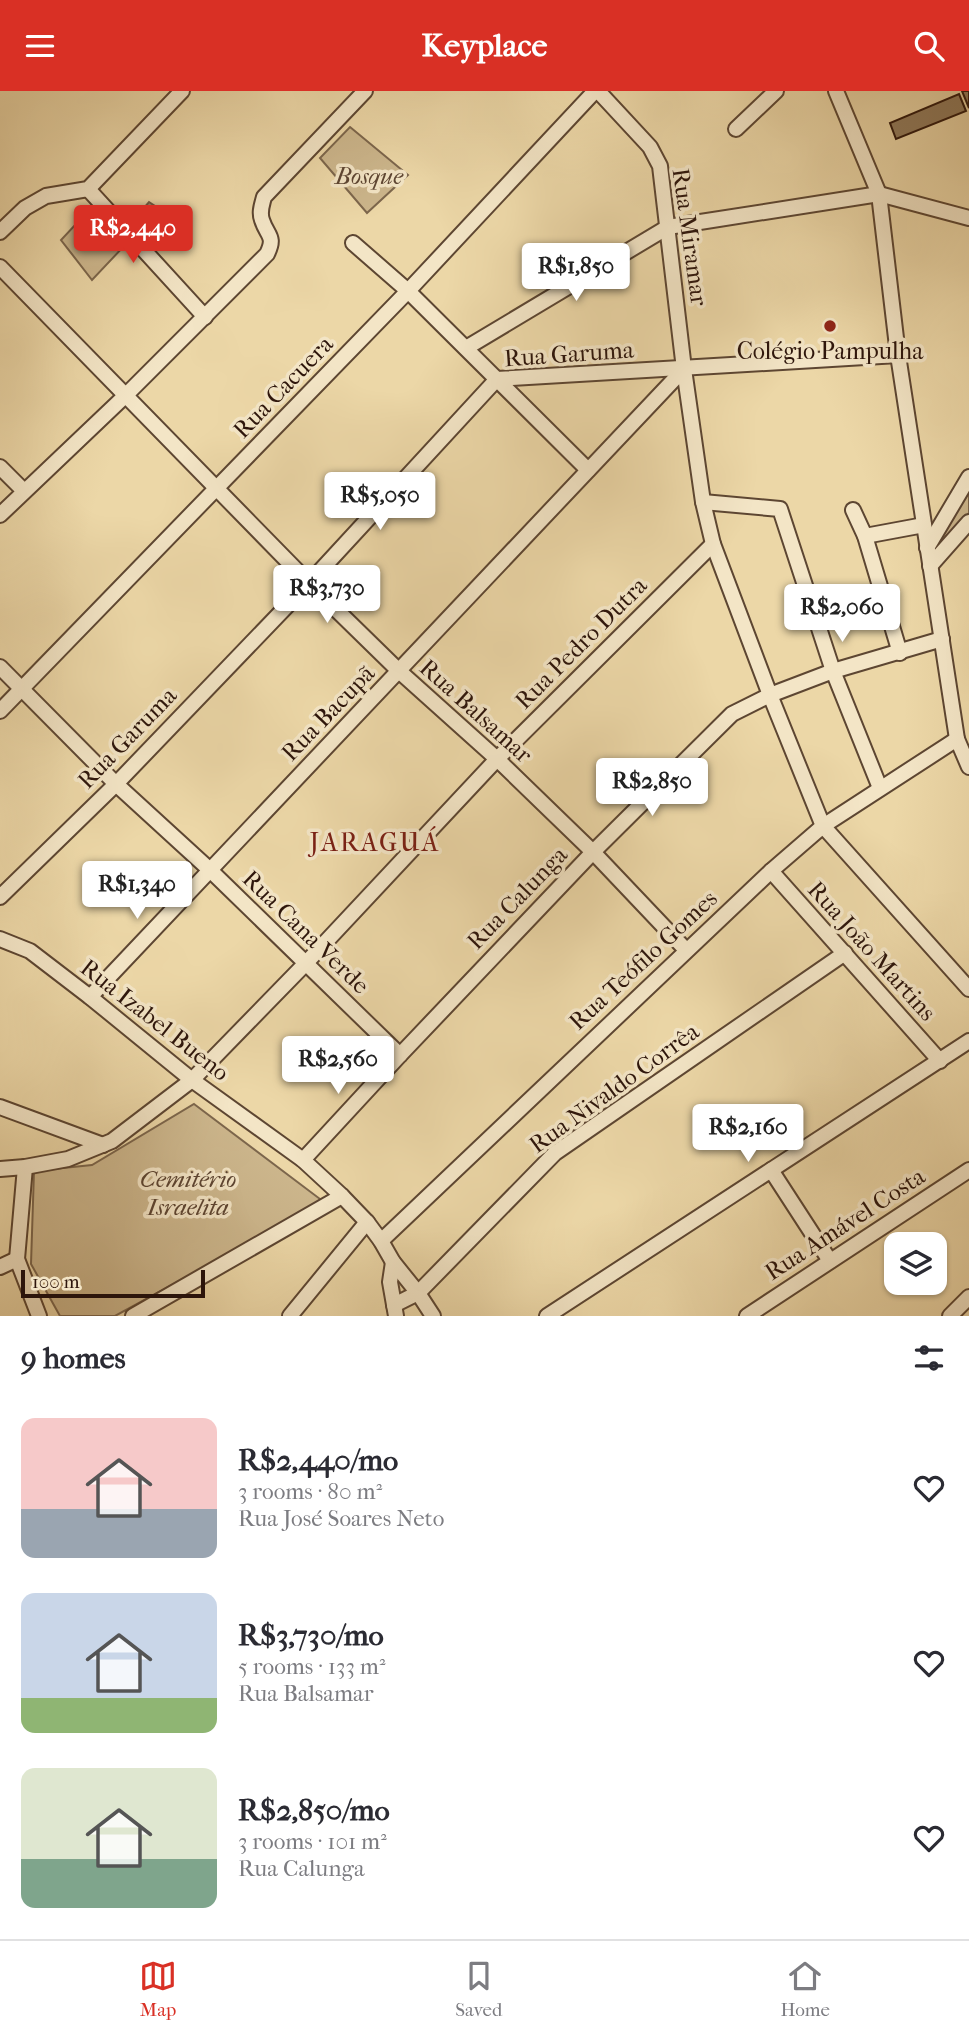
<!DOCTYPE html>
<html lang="en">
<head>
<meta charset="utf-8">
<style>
	:root { --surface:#fff; --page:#f2f2f3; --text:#2b2b33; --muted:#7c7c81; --line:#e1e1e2; --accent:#d93025 }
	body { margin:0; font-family:"IM FELL French Canon",serif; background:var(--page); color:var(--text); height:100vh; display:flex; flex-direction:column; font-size:26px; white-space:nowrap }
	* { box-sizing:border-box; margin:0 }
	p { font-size:23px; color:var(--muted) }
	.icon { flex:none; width:38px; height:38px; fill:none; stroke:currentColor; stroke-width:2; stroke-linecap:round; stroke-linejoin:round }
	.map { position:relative; height:1225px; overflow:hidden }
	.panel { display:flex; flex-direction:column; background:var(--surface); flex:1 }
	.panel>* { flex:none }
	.buttons { position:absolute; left:884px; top:1141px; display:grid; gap:14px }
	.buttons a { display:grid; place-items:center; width:63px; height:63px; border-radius:14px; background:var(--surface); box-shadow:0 2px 5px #0004; font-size:35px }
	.scale { position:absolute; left:21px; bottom:18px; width:184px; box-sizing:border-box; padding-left:7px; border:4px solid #2d150b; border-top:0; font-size:19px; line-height:24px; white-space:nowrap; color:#2d150b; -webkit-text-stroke:5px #f3e5c6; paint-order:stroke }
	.price { position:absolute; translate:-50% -60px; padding:0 16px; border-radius:7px; background:#fff; color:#222; font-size:23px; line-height:46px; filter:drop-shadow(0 2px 4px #0008) }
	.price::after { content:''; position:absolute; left:50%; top:42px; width:21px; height:16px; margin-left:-10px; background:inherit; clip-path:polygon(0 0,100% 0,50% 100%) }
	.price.current { background:var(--accent); color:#fff }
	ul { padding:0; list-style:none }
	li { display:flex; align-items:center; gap:21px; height:175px; padding:0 21px }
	li span { display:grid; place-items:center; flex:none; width:196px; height:140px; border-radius:14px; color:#555 }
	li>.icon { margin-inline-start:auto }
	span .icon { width:84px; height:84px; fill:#fffc; stroke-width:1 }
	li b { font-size:30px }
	h2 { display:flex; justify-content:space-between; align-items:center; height:84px; padding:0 21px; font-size:30px }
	header { display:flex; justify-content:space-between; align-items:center; height:91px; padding:0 21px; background:var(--accent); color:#fff; font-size:32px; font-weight:700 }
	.tabs { display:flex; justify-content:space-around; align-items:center; height:98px; border-top:2px solid var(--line); background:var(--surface); font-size:19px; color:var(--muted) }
	.tabs a { display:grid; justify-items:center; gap:4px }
	.tabs .current { color:var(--accent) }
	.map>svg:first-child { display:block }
	.green { fill:#ccb68c; stroke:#7c664c; stroke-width:2 }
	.water { fill:#ab9572; stroke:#796249; stroke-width:2 }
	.building { fill:#907a5c; stroke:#2d150b; stroke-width:2 }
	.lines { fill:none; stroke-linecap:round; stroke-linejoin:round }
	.minor-casing { stroke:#5d4632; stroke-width:18 }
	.minor { stroke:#f3e5c6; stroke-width:14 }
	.poi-dot { fill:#8f2418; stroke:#f3e5c6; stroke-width:2.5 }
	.labels { text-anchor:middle; stroke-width:7; stroke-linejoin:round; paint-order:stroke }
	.park-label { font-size:24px; font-style:italic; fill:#5d4532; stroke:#f3e5c6 }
	.street-label { font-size:24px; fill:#2d150b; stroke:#f3e5c6 }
	.poi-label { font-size:24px; fill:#2d150b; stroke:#f3e5c6 }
	.neighbourhood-label { font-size:26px; letter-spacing:2px; fill:#7a1f14; stroke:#f3e5c6 }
</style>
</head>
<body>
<header><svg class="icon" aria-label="menu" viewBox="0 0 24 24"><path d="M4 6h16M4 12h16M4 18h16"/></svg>Keyplace<svg class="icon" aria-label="search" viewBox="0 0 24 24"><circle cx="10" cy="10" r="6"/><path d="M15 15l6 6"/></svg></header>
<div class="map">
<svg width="969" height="1225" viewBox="0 0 969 1225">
	<rect width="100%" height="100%" fill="#ecd7a7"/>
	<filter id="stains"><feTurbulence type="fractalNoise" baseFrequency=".00286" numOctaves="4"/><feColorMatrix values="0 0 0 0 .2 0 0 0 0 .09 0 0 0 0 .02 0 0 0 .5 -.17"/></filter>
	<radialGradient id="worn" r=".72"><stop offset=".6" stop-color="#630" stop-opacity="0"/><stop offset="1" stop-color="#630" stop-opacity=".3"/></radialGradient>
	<g class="green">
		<path d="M350,36L408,84L367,122L320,67Z"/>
		<path d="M91,117L125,154L92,189L61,149Z"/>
		<path d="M969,395V422L937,455Z"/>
		<path d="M194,1013L324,1111L115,1225H60L31,1173L34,1080L92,1074Z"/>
	</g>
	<path class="water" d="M149,111L158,117L142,136L132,131Z"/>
	<g class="building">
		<path d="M962,0H969V17Z"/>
		<path d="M959,3L966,20L896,48L890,32Z"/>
	</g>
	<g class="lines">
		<g class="minor-casing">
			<g id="minor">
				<path d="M598,0L650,56L660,75L684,278L703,411L713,453L770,604L823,735L969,898"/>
				<path d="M836,0L879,103L898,264L957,648L969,676"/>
				<path d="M736,38L776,0"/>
				<path d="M88,98L205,226"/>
				<path d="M0,141L25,117L46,105L88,98L182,0"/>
				<path d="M353,152L408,200L588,379"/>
				<path d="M0,176L309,492L399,580L497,668L593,761L686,859"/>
				<path d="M466,257L668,136L879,103L969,127"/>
				<path d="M0,376L24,400"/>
				<path d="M703,411L780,418L833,580L880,697"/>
				<path d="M853,419L865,445L900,562"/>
				<path d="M0,424L126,304L267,163C276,145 267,145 262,129C259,121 262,114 264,106L365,0"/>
				<path d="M865,445L924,434"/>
				<path d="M927,457L969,386"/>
				<path d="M930,475L969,431"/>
				<path d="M0,576L116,693L210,779L400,964"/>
				<path d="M0,620L408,200L595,0"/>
				<path d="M771,780L940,970"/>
				<path d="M0,806L116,693L309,492L497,288L898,264"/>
				<path d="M0,848L30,860L90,906L192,989L303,1069L342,1105L367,1131L381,1150L393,1171L418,1202L433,1225"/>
				<path d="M90,906L684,278"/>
				<path d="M0,1016L103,1054"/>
				<path d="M303,1069L400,964L593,761L732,623L770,604L833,580L942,548"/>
				<path d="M25,1076L17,1168L39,1225"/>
				<path d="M0,1078L25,1076L68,1068L112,1050L192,989L306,872L497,668L713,453"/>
				<path d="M771,1079L830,1170"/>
				<path d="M381,1150L771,780L823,735L957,648"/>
				<path d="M393,1171L390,1191L396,1225"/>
				<path d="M0,1176L17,1168"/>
				<path d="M394,1214L418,1202L555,1062L845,862"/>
				<path d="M133,1225L342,1105"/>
				<path d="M290,1225L367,1131"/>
				<path d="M547,1225L969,950"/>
				<path d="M747,1225L969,1079"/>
				<path d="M950,1225L969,1206"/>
			</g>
		</g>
		<use href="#minor" class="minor"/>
	</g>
	<circle class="poi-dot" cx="830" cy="235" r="7"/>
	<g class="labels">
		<g class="park-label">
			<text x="369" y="93">Bosque</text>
			<text x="188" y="1096">Cemitério<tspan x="188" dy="28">Israelita</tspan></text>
		</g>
		<g class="street-label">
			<text transform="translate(690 146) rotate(82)" y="8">Rua Miramar</text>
			<text transform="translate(569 263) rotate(-4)" y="8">Rua Garuma</text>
			<text transform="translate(283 296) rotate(-46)" y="8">Rua Cacuera</text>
			<text transform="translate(581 552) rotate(-45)" y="8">Rua Pedro Dutra</text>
			<text transform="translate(476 620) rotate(42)" y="8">Rua Balsamar</text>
			<text transform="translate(328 622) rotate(-46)" y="8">Rua Bacupã</text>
			<text transform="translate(127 647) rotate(-46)" y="8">Rua Garuma</text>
			<text transform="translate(517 807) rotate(-46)" y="8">Rua Calunga</text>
			<text transform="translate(306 841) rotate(44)" y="8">Rua Cana Verde</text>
			<text transform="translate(872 860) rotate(48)" y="8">Rua João Martins</text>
			<text transform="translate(643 869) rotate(-43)" y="8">Rua Teófilo Gomes</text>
			<text transform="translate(155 929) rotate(38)" y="8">Rua Izabel Bueno</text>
			<text transform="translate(614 997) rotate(-36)" y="8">Rua Nivaldo Corrêa</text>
			<text transform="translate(845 1133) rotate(-33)" y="8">Rua Amável Costa</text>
		</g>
		<g class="poi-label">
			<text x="830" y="268">Colégio Pampulha</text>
		</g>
		<g class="neighbourhood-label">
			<text x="375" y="760">JARAGUÁ</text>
		</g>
	</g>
	<rect width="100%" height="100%" filter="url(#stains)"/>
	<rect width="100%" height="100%" fill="url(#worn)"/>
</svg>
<div class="buttons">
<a><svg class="icon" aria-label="layers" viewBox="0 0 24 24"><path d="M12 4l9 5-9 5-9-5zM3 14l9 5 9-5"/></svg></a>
</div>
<div class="scale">100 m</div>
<b class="price current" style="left:133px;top:174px">R$2,440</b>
<b class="price" style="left:576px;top:212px">R$1,850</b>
<b class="price" style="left:380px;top:441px">R$5,050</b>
<b class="price" style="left:327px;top:534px">R$3,730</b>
<b class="price" style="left:842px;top:553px">R$2,060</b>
<b class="price" style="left:652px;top:727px">R$2,850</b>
<b class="price" style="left:137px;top:830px">R$1,340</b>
<b class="price" style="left:338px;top:1005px">R$2,560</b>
<b class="price" style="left:748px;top:1073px">R$2,160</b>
</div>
<section class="panel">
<h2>9 homes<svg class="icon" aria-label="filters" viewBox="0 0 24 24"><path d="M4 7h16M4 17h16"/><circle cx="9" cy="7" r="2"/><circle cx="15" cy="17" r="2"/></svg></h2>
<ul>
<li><span style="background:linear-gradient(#f6c9c9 65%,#9aa5b1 0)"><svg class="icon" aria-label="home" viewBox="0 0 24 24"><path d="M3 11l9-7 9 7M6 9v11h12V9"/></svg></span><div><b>R$2,440/mo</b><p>3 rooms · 80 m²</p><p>Rua José Soares Neto</p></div><svg class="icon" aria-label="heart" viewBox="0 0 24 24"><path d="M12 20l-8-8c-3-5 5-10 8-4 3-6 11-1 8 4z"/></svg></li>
<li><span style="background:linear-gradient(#c9d6e8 75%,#8fb573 0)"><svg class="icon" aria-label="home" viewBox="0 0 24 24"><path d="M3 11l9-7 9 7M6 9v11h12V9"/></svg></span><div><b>R$3,730/mo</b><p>5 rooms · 133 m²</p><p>Rua Balsamar</p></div><svg class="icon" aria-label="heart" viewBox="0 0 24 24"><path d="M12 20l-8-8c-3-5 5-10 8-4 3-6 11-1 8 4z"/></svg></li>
<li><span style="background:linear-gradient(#dfe7d0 65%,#7fa58c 0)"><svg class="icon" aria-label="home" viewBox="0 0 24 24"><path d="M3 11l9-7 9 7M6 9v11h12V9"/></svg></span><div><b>R$2,850/mo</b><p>3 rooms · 101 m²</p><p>Rua Calunga</p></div><svg class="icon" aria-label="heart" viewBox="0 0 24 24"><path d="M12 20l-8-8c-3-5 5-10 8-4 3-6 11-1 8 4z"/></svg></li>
</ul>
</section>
<nav class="tabs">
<a class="current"><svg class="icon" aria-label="map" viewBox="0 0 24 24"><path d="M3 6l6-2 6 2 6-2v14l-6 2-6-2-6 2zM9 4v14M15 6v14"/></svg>Map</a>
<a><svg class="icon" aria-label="saved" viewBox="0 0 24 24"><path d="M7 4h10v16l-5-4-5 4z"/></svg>Saved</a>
<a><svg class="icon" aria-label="home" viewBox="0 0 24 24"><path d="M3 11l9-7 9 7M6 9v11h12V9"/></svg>Home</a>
</nav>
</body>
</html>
